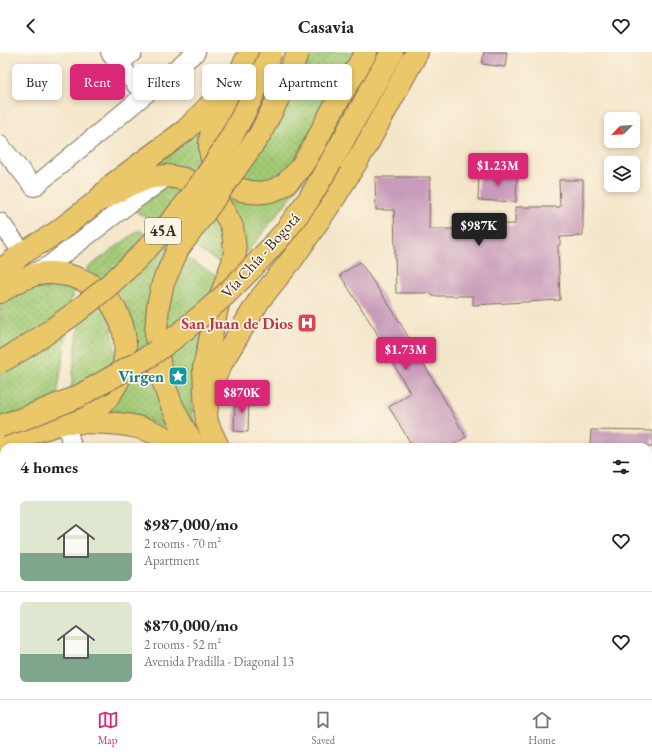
<!DOCTYPE html>
<html lang="en">
<head>
<meta charset="utf-8">
<style>
	:root { --surface:#fff; --page:#f2f2f2; --text:#222; --muted:#767676; --line:#e0e0e0; --accent:#db2777 }
	body { margin:0; font-family:"EB Garamond",serif; background:var(--page); color:var(--text); height:100vh; display:flex; flex-direction:column; font-size:15px; white-space:nowrap }
	* { box-sizing:border-box; margin:0 }
	p { font-size:13px; color:var(--muted) }
	.icon { flex:none; width:22px; height:22px; fill:none; stroke:currentColor; stroke-width:2; stroke-linecap:round; stroke-linejoin:round }
	.map { position:relative; flex:1; overflow:hidden }
	.side { position:absolute; left:0px; top:391px; width:652px; height:256px; display:flex; flex-direction:column; background:var(--surface); border-radius:12px 12px 0 0; box-shadow:0 2px 6px #0003 }
	.side>* { flex:none }
	.top-card { position:absolute; left:12px; top:12px; width:400px; height:36px; display:flex; gap:8px }
	.needle { width:26px; rotate:246deg }
	.controls { position:absolute; left:604px; top:60px; display:grid; gap:8px }
	.controls a { display:grid; place-items:center; width:36px; height:36px; border-radius:6px; background:var(--surface); box-shadow:0 2px 6px #0003; font-size:20px }
	.price { position:absolute; translate:-50% -34px; padding:0 9px; border-radius:4px; background:var(--accent); color:#fff; font-size:13px; line-height:26px; filter:drop-shadow(0 1px 2px #0008) }
	.price::after { content:''; position:absolute; left:50%; top:24px; width:12px; height:9px; margin-left:-6px; background:inherit; clip-path:polygon(0 0,100% 0,50% 100%) }
	.price.active { background:#222; color:#fff }
	ul { padding:0; list-style:none }
	li { display:flex; align-items:center; gap:12px; height:100px; padding:0 20px }
	li+li { border-top:1px solid var(--line) }
	li span { display:grid; place-items:center; flex:none; width:112px; height:80px; border-radius:6px; color:#555 }
	li>.icon { margin-inline-start:auto }
	span .icon { width:48px; height:48px; fill:#fffc; stroke-width:1 }
	li b { font-size:17px }
	h2 { display:flex; justify-content:space-between; align-items:center; height:48px; padding:0 20px; font-size:17px }
	.tag { padding:0 14px; border-radius:6px; background:var(--surface); box-shadow:0 2px 6px #0003; font-size:14px; line-height:36px }
	.tag.active { background:var(--accent); color:#fff }
	header { display:flex; justify-content:space-between; align-items:center; height:52px; padding:0 20px; background:var(--surface); font-size:18px; font-weight:700 }
	.tabs { display:flex; justify-content:space-around; align-items:center; height:56px; border-top:1px solid var(--line); background:var(--surface); font-size:11px; color:var(--muted) }
	.tabs a { display:grid; justify-items:center; gap:2px }
	.tabs .active { color:var(--accent) }
	.map>svg:first-child { display:block }
	.grass { fill:url(#grass-dots); stroke:#6e7a4a }
	.building { fill:#c89bba }
	.lines { fill:none; stroke-linecap:round; stroke-linejoin:round }
	.minor-casing { stroke:#7c6c5a; stroke-width:20 }
	.major-casing { stroke:#7c6c5a; stroke-width:24 }
	.highway-casing { stroke:#7c6c5a; stroke-width:24 }
	.minor { stroke:#fff; stroke-width:18 }
	.major { stroke:#eac769; stroke-width:22 }
	.highway { stroke:#eac769; stroke-width:22 }
	.major-bridge-casing { stroke:#7c6c5a; stroke-width:24; stroke-linecap:butt }
	.highway-bridge-casing { stroke:#7c6c5a; stroke-width:24; stroke-linecap:butt }
	.major-bridge { stroke:#eac769; stroke-width:22 }
	.highway-bridge { stroke:#eac769; stroke-width:22 }
	.labels { text-anchor:middle; stroke-width:3.5; stroke-linejoin:round; paint-order:stroke }
	.shield { fill:#fcf5e5; stroke:#75675a; stroke-width:1 }
	.shield-label { font-size:15px; font-weight:bold; fill:#3b2a1e }
	.street-label { font-size:16px; fill:#3b2a1e; stroke:#fcf5e5 }
	.health-label { font-size:16px; font-weight:bold; fill:#be3a42; stroke:#fcf5e5; text-anchor:end }
	.culture-label { font-size:16px; font-weight:bold; fill:#0d838f; stroke:#fcf5e5; text-anchor:end }
</style>
</head>
<body>
<header><svg class="icon" aria-label="back" viewBox="0 0 24 24"><path d="M15 5l-7 7 7 7"/></svg>Casavia<svg class="icon" aria-label="heart" viewBox="0 0 24 24"><path d="M12 20l-8-8c-3-5 5-10 8-4 3-6 11-1 8 4z"/></svg></header>
<div class="map">
<svg width="652" height="647" viewBox="0 0 652 647">
	<defs>
		<pattern id="grass-dots" width="8" height="8" patternUnits="userSpaceOnUse"><rect width="8" height="8" fill="#a1ca75"/><path d="M2 2h.1M6 6h.1" fill="none" stroke="#84a45f" stroke-width="1.8" stroke-linecap="round"/></pattern>
	</defs>
	<rect width="100%" height="100%" fill="#fcf5e5"/>
	<filter id="ink" filterUnits="userSpaceOnUse"><feTurbulence type="fractalNoise" baseFrequency=".025" numOctaves="2"/><feDisplacementMap in="SourceGraphic" scale="8" xChannelSelector="R" yChannelSelector="G"/><feConvolveMatrix kernelMatrix="1 2 1 2 8 2 1 2 1" color-interpolation-filters="sRGB"/></filter>
	<filter id="wash" filterUnits="userSpaceOnUse"><feTurbulence type="fractalNoise" baseFrequency=".012" numOctaves="4" result="noise"/><feDisplacementMap in="SourceGraphic" scale="16" xChannelSelector="R" yChannelSelector="G"/><feGaussianBlur stdDeviation="0.9" result="paint"/><feColorMatrix in="noise" values="0 0 0 0 0 0 0 0 0 0 0 0 0 0 0 0 0 1.4 0 .05"/><feComposite in="paint" operator="in"/></filter>
	<g filter="url(#wash)">
		<rect width="100%" height="100%" fill="#f4e6ca"/>
		<g class="grass">
			<path d="M307,0H358L293,111L267,133H244L222,81L233,60L253,16L289,43Z"/>
			<path d="M203,71L230,143L304,126C285,154 264,180 242,206L237,168L147,115Z"/>
			<path d="M166,133L181,136L200,145L221,174L225,194L222,212L130,156Z"/>
			<path d="M139,178L217,224L194,320L192,354L194,371L206,395L177,381L138,364L109,360L108,354L136,303L135,283L132,267L121,243L109,232L86,217Z"/>
			<path d="M53,232L73,236L54,366L0,386V251L30,234Z"/>
			<path d="M83,236L110,260L116,307L109,322L69,354Z"/>
		</g>
		<g id="blocks">
			<g class="building">
				<path d="M484,0H507L505,15L482,12Z"/>
				<path d="M479,121L517,122L516,150L478,148Z"/>
				<path d="M375,125H430L429,177H464V163H477V173L515,172V155H560L559,128H583V184L560,185V193H558L560,248L473,253V244H432V241H396L394,158H376Z"/>
				<path d="M360,210L395,262L466,385L450,395H413L389,355L410,341L374,276L340,223Z"/>
				<path d="M235,345H249L248,380L234,379Z"/>
				<path d="M591,378L652,379V395H590Z"/>
			</g>
		</g>
	</g>
	<g filter="url(#ink)">
		<use href="#blocks" fill-opacity="0" stroke="#7c6c5a" stroke-width="1"/>
		<g class="lines">
			<g class="minor-casing">
				<g id="minor">
					<path d="M110,0L144,43"/>
					<path d="M119,12L133,0"/>
					<path d="M0,93L34,135L196,0"/>
					<path d="M0,170L23,201"/>
					<path d="M31,222L48,214L121,158L168,124"/>
					<path d="M66,369L72,395"/>
				</g>
			</g>
			<g class="major-casing">
				<g id="major">
					<path d="M156,281C158,326 170,357 195,395"/>
					<path d="M218,395L211,380L207,370L206,361L210,339L215,324L223,308L260,247L293,206L334,146L365,96L417,0"/>
					<path d="M353,643L355,647"/>
					<path d="M372,643L375,647"/>
				</g>
			</g>
			<g class="highway-casing">
				<g id="highway">
					<path d="M250,0C246,9 241,18 236,27C233,31 230,36 228,40C226,46 226,52 224,58C221,65 214,72 212,79C205,103 217,131 242,138C257,143 275,141 287,130C306,114 317,87 328,66C340,44 354,22 366,0"/>
					<path d="M331,110L392,0"/>
					<path d="M96,150L136,130L152,125L168,124L184,127L202,135L216,148L227,165L232,175L234,188L235,200L233,210L218,252L204,316L206,361"/>
					<path d="M0,219L23,201L56,181L96,150L112,133L186,78L215,48L228,40"/>
					<path d="M0,240C12,232 24,225 38,222C49,220 60,221 71,224C115,236 136,283 120,325C116,333 110,344 103,350C98,354 92,359 86,362C75,368 61,371 49,375C33,380 16,386 0,391"/>
					<path d="M71,370C103,371 137,369 165,386C170,389 174,392 178,395"/>
				</g>
			</g>
			<use href="#minor" class="minor"/>
			<use href="#major" class="major"/>
			<use href="#highway" class="highway"/>
			<g class="major-bridge-casing">
				<path id="major-bridge" d="M156,280L158,254L163,231L178,197L200,167L260,82L282,39L298,0"/>
			</g>
			<g class="highway-bridge-casing">
				<g id="highway-bridge">
					<path d="M0,310C19,300 37,288 54,276C151,209 230,111 271,0"/>
					<path d="M0,374L25,366L77,345L148,305L177,284L202,263L225,243L253,215L284,181L309,147L331,110"/>
				</g>
			</g>
			<use href="#major-bridge" class="major-bridge"/>
			<use href="#highway-bridge" class="highway-bridge"/>
		</g>
	</g>
	<defs>
		<g id="hospital-square" transform="scale(1)"><rect x="-9" y="-9" width="18" height="18" rx="4" fill="#e0444e" stroke="#fcf5e5"/><path d="M-5-5h3v3.5h4V-5h3V5h-3V1.5h-4V5h-3Z" fill="#fff"/></g>
		<g id="sight-square" transform="scale(1)"><rect x="-9" y="-9" width="18" height="18" rx="4" fill="#0f9aa8" stroke="#fcf5e5"/><path d="M0-6L1.8-2.2L6-1.7L2.9 1.2L3.7 5.4L0 3.3L-3.7 5.4L-2.9 1.2L-6-1.7L-1.8-2.2Z" fill="#fff"/></g>
	</defs>
	<g fill-rule="evenodd">
		<use href="#hospital-square" x="307" y="271"/>
		<use href="#sight-square" x="178" y="324"/>
	</g>
	<g class="labels">
		<rect class="shield" x="145" y="166" width="36" height="26" rx="3"/>
		<g class="shield-label">
			<text x="163" y="184">45A</text>
		</g>
		<g class="street-label">
			<text transform="translate(260 203) rotate(-48)" y="6">Vía Chía - Bogotá</text>
		</g>
		<g class="health-label">
			<text x="293" y="277">San Juan de Dios</text>
		</g>
		<g class="culture-label">
			<text x="164" y="330">Virgen</text>
		</g>
	</g>
</svg>
<div class="controls">
<a><svg class="needle" viewBox="-14 -14 28 28"><path d="M0-13l5 13h-10z" fill="#e53935"/><path d="M0 13l5-13h-10z" fill="#767676"/></svg></a>
<a><svg class="icon" aria-label="layers" viewBox="0 0 24 24"><path d="M12 4l9 5-9 5-9-5zM3 14l9 5 9-5"/></svg></a>
</div>
<b class="price" style="left:498px;top:135px">$1.23M</b>
<b class="price active" style="left:479px;top:195px">$987K</b>
<b class="price" style="left:406px;top:319px">$1.73M</b>
<b class="price" style="left:242px;top:362px">$870K</b>
<div class="top-card">
<a class="tag">Buy</a>
<a class="tag active">Rent</a>
<a class="tag">Filters</a>
<a class="tag">New</a>
<a class="tag">Apartment</a>
</div>
<section class="side">
<h2>4 homes<svg class="icon" aria-label="filters" viewBox="0 0 24 24"><path d="M4 7h16M4 17h16"/><circle cx="9" cy="7" r="2"/><circle cx="15" cy="17" r="2"/></svg></h2>
<ul>
<li><span style="background:linear-gradient(#dfe7d0 65%,#7fa58c 0)"><svg class="icon" aria-label="home" viewBox="0 0 24 24"><path d="M3 11l9-7 9 7M6 9v11h12V9"/></svg></span><div><b>$987,000/mo</b><p>2 rooms · 70 m²</p><p>Apartment</p></div><svg class="icon" aria-label="heart" viewBox="0 0 24 24"><path d="M12 20l-8-8c-3-5 5-10 8-4 3-6 11-1 8 4z"/></svg></li>
<li><span style="background:linear-gradient(#dfe7d0 65%,#7fa58c 0)"><svg class="icon" aria-label="home" viewBox="0 0 24 24"><path d="M3 11l9-7 9 7M6 9v11h12V9"/></svg></span><div><b>$870,000/mo</b><p>2 rooms · 52 m²</p><p>Avenida Pradilla - Diagonal 13</p></div><svg class="icon" aria-label="heart" viewBox="0 0 24 24"><path d="M12 20l-8-8c-3-5 5-10 8-4 3-6 11-1 8 4z"/></svg></li>
</ul>
</section>
</div>
<nav class="tabs">
<a class="active"><svg class="icon" aria-label="map" viewBox="0 0 24 24"><path d="M3 6l6-2 6 2 6-2v14l-6 2-6-2-6 2zM9 4v14M15 6v14"/></svg>Map</a>
<a><svg class="icon" aria-label="saved" viewBox="0 0 24 24"><path d="M7 4h10v16l-5-4-5 4z"/></svg>Saved</a>
<a><svg class="icon" aria-label="home" viewBox="0 0 24 24"><path d="M3 11l9-7 9 7M6 9v11h12V9"/></svg>Home</a>
</nav>
</body>
</html>
